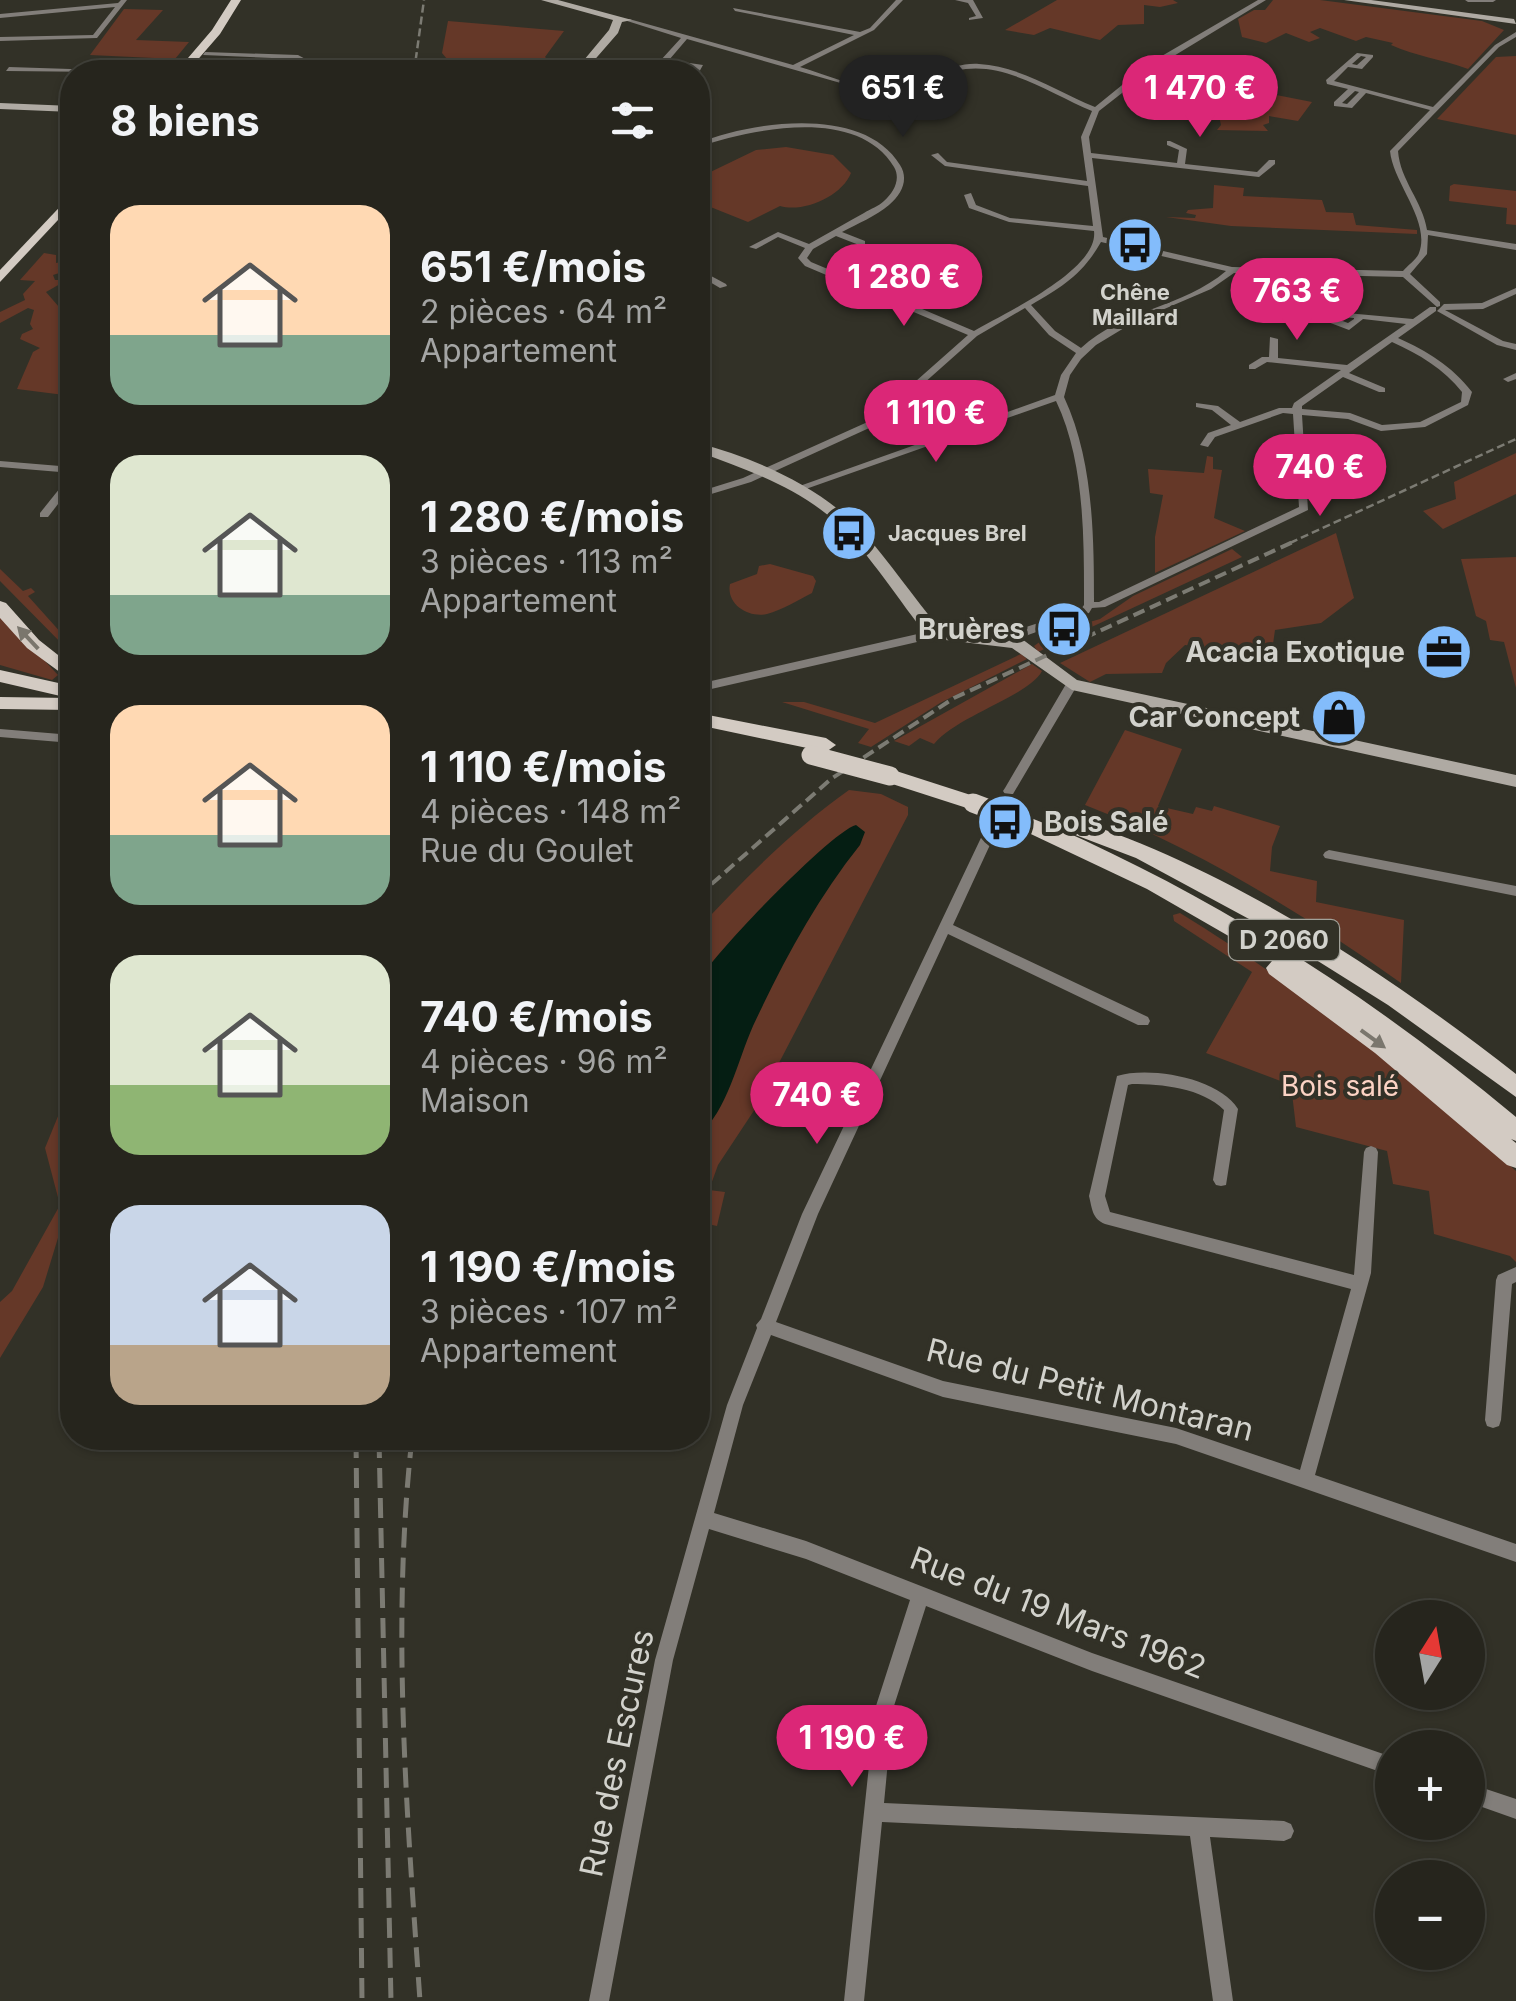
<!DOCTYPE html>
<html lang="fr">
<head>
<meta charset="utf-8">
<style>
	:root { --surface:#26251d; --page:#2e2d26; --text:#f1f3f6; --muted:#a4a5a4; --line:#42423b; --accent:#db2777 }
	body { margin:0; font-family:Inter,sans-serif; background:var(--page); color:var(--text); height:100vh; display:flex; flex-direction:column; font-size:38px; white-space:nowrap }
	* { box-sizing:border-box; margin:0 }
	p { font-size:32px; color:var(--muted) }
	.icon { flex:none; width:55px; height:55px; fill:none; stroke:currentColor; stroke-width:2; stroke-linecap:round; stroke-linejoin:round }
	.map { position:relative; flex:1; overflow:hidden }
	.drawer { position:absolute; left:60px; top:60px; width:650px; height:1390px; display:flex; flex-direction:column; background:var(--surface); border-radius:40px; box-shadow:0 2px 8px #0004,0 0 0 2px var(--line) }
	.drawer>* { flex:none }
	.needle { width:65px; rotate:11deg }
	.tools { position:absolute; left:1375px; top:1600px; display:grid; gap:20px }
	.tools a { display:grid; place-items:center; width:110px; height:110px; border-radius:50%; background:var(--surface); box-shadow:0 2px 8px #0004,0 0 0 2px var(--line); font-size:50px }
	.price { position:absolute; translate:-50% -85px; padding:0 22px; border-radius:35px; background:var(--accent); color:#fff; font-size:32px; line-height:65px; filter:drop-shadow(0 2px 5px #0008) }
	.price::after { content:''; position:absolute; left:50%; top:60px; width:30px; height:22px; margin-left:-15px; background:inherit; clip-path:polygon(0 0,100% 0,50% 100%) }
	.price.selected { background:#222; color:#fff }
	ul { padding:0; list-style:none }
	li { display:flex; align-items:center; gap:30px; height:250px; padding:0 50px }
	li span { display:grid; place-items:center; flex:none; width:280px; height:200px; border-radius:30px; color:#555 }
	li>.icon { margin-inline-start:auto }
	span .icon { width:120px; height:120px; fill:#fffc; stroke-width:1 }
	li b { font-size:42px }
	h2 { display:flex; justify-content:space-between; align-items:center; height:120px; padding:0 50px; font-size:42px }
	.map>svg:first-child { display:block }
	.green { fill:#653828 }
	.water { fill:#051e13 }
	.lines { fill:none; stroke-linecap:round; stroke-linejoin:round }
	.street { fill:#827e7a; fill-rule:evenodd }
	.secondary { fill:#afaaa3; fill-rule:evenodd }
	.primary { fill:#d3cbc3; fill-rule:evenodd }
	.rail-far2 { stroke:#7c7b73; stroke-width:2.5; stroke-dasharray:8 4; stroke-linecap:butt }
	.rail-far1 { stroke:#7c7b73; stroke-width:4; stroke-dasharray:12 6; stroke-linecap:butt }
	.rail { stroke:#7c7b73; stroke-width:5; stroke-dasharray:20 10; stroke-linecap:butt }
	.primary-bridge { stroke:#d3cbc3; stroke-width:19 }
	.oneway { fill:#7a766d }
	.labels { text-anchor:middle; stroke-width:8; stroke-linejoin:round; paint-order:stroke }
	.far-poi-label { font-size:22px; font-weight:bold; fill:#d2d2cc; stroke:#323127 }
	.shield { fill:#323127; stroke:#a2a29a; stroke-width:2.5 }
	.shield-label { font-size:25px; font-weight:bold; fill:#d2d2cc }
	.poi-label { font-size:28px; font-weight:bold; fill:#d2d2cc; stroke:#323127; text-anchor:end }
	.park-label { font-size:28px; fill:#fcd3c4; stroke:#323127 }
	.near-street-label { font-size:32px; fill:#d2d2cc; stroke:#323127 }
</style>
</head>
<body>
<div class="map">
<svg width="1516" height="2001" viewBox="0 0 1516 2001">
	<rect width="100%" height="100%" fill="#323127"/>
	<g class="green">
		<path d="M1057,0H1173L1178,3L1160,7L1144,5V24L1118,25L1100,40L1050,28L1034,35L1005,30Z"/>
		<path d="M1273,0H1320L1482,21L1504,30L1468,69C1441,59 1415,56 1391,45L1393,43L1366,37L1356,41L1320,28L1310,32L1320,38L1309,42L1286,33L1266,43L1242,37L1238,19L1254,10H1265Z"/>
		<path d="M124,9L163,10L136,40L189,42L175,59L90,55Z"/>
		<path d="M448,21L564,31L545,57L548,60L543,69L496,70L447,59L442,53Z"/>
		<path d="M1516,56V135L1437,119L1496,57Z"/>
		<path d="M1129,89L1190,103L1240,105L1242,110L1260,113L1264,107L1252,98L1261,92L1312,102L1298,121L1269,116V123L1263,125L1268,131L1217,130L1221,125L1219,116L1193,112L1195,108L1127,91Z"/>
		<path d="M786,147L833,155L851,173C842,196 804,213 780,206L748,222L698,202V178L756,150Z"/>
		<path d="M1454,184L1516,191V225L1506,224L1507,208L1449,201L1450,186Z"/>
		<path d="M1214,185L1244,188L1243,196L1322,200L1326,212L1353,213L1356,225L1417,230V234L1231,226L1166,217L1195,218L1196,215L1186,213L1188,210L1213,208Z"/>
		<path d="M44,253L56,255V263L72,260V269L53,275L55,280H67L46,292L72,322V396L17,389L33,352L40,348L20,339L22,334L33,329L30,324L34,310L28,308L0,323V312L25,300L23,294L35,281L20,280Z"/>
		<path d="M1516,453V494L1443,529L1423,511L1456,499L1454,482Z"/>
		<path d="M1207,456L1213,457V469L1222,470L1214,518L1245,531L1155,573V537L1163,495L1150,493L1148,469L1204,473Z"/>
		<path d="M1336,533L1354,598L1321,623L1275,630L1272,651L1256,655L1185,645L1166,663L1162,673L1106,674L1090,682L1060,663Z"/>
		<path d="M1232,549L1242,557L1038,652L1034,646L1052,633L1100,619L1133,596Z"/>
		<path d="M1516,557V688L1504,642L1490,640L1486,621L1476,616L1461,559Z"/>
		<path d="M770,564L813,576L816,581L812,593C798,600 782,610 767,614C748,618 726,604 730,584L757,574L759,566Z"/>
		<path d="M0,569L23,591L31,588L35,592L28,596L72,645V654L0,581Z"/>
		<path d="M0,613L58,675L52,680L0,665Z"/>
		<path d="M1021,654L1027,659L940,703L871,747L858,743L869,729L782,702H804L875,723Z"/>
		<path d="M1032,664L1042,671C1029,696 958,715 934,744L920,738L909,746L894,741Z"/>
		<path d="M1125,730L1182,749L1158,806L1193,814L1196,807L1212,811L1214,806L1280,826L1272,847L1270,871L1317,881L1316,902L1404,920L1401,983C1302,913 1198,849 1085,805Z"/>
		<path d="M849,790L881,794L908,807V815L755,1109L718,1165L709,1190L725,1192L717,1226L698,1222V929C743,880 794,829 849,790Z"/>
		<path d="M1180,913C1300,987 1412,1075 1516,1171V1262L1510,1256L1434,1234L1429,1191L1393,1184L1387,1151L1296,1127L1291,1085L1206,1053L1252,972L1174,921L1173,915Z"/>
		<path d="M72,1082V1192L43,1287L0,1358V1302L12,1291L60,1205L45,1148Z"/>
	</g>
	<path class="water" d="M856,825L865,832L860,845C816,900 783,962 753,1026C737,1062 728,1110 698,1136C697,1112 692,997 698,982C710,957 832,831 856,825Z"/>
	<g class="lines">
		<g class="street">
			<path d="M121,0H127L97,38L0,41V37L93,35L115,7L0,18V14L118,3Z"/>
			<path d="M896,0H903L874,30L800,67C830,76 866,93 898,87C926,82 950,62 979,64C1020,66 1058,92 1095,107L1148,64L1258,0H1266L1154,68L1099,111L1089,137L1091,153L1177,163L1179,150L1167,145V141H1170L1187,149L1185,164L1257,172L1269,160H1275V164L1259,177L1092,158L1103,237L1232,267L1403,271C1407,266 1417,259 1419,253C1431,221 1393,183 1390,151L1430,110L1366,93L1352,108L1334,106V102L1348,89L1327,84L1326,80L1357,53L1373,55V57L1362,69L1348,67L1334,81L1433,107L1495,45L1516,32V37L1499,47L1398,151C1400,180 1423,202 1427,230L1516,244V250L1428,235L1427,254L1410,274L1440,302V306L1437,307L1403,277L1234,273L1211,289L1134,322L1096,345L1081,359L1070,375L1064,397C1093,459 1094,534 1094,602H1099L1299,507L1293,414L1283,413L1215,437L1208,447L1200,445L1208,433L1231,425L1212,410L1196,407V403L1218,406L1240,422L1279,408H1292L1294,403L1341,370L1267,362L1255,369H1249V365L1262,357H1269L1270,337L1278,339V358L1347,365L1406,324L1363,319L1349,330L1320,319L1319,317L1324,311L1413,319L1430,307H1436V311L1398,338C1427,351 1452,366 1472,392L1468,405L1425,427L1381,431L1348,419L1302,415L1308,510L1105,607L1092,608L1089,613L1028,635L1011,646L1005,642L1020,629L1081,609L1084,605C1084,539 1085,462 1056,401L803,490H795L794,488L1055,395L1061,375L1076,353L1049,335L1025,308L977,336L878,424L751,482L698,498V492L743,478L872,420L968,335L805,266L798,258L805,248L778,237L756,249L749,247L778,232L809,244C828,233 846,223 864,213C870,209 879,206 884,201C894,192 901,179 894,167C857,106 753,129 698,147V143C753,121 864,105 900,165C909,179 902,194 889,205C876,216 857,224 842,232L865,241V245H859L836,236L813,249L807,258L811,262L842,275L864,261H870V265L849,278L974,331C1003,314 1099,270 1094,231L1009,222L969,208L964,195L971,193L976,205L1010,218L1093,226L1088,186L945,166L931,155L938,153L947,162L1087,181L1081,137L1092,111C1051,94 1002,59 956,71C925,79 906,94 872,92L687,39L669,60L703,65L698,74L693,72L696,68L660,61L681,38L624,20L629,19L793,65L854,35L735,11L733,8L860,32L870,28ZM1361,56L1366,57L1357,65L1352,64ZM1355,91L1359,92L1347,104L1342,103ZM1101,242L1226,271C1184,307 1122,310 1081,348L1055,331L1031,305C1062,287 1083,274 1101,242ZM1329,316L1354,318V319L1348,323ZM1392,342C1419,354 1444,369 1462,392L1461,402L1420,422L1382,425L1350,413L1302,409V406L1343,377L1379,392H1385V388L1349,373Z"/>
			<path d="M955,0H973L983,18L969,20V18L976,16L968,3Z"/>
			<path d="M1465,0H1496L1493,2H1468Z"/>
			<path d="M205,52L298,55L311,62L309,68L372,70L376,72H299L304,64L296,59L203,55Z"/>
			<path d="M9,67L101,70L105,72L6,71Z"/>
			<path d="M698,269L726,284L727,286L720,288L698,275Z"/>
			<path d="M1516,288V294L1483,309L1445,310L1503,341L1516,344V350L1497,345L1437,311L1444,304L1482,303Z"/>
			<path d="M1516,373V379L1508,382L1503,379Z"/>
			<path d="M0,461L72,467V473L0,467Z"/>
			<path d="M72,477V486L48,517H40V513L68,478Z"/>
			<path d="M935,630L939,631V637L698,692V684Z"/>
			<path d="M1072,680L1078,684L1013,794H1005L1003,791L1005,788L1066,684Z"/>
			<path d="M0,729L72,735V743L0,737Z"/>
			<path d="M995,817L1001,821L953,925L1148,1017L1150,1021L1148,1025H1138L948,934L818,1214L776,1322L943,1381L1176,1428L1300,1470L1351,1289L1105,1224C1092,1219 1092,1208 1089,1196L1117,1076C1150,1066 1219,1078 1238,1109L1226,1185L1221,1186L1216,1185L1213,1180L1224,1110C1202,1088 1162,1084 1132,1084L1128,1085L1105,1196L1110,1212L1354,1275L1364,1152L1366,1148L1371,1146L1376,1148L1378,1152L1371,1273L1315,1475L1516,1544V1562L1176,1444L943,1397L771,1335L743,1405L714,1513L806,1541L1092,1653L1392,1757V1776L1092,1671L926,1606L893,1709L884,1803L1284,1821L1291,1824L1294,1831L1291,1838L1284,1841L1210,1837L1233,2001H1213L1190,1836L882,1822L864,2001H844L875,1709L910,1600L806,1559L709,1529L673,1660L609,2001H589L655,1660L727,1405L757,1328L756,1325L761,1319L802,1214L989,821Z"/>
			<path d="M1329,850L1516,886V896L1325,858L1323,855L1325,852Z"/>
			<path d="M1516,1267V1282L1512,1284L1501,1420L1499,1426L1493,1428L1487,1426L1485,1420L1496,1280L1498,1275Z"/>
			<path d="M1468,1783L1516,1799V1819L1468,1802Z"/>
		</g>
		<g class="secondary">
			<path d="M541,0H558L632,20L622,22L618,33L584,72H574L609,30L613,20Z"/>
			<path d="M1344,0H1371L1514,19L1516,24Z"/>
			<path d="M0,103L72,106V112L0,109Z"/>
			<path d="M698,443C757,459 819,486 862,531C890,562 913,597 940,629L1022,639L1077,680L1516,775V787L1072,690L1012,648L929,638C898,600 872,556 836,522C797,487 746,469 698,452Z"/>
		</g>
		<g class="primary">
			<path d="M231,0H241L220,34L187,72H176L212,30Z"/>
			<path d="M72,194V205L0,282V270Z"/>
			<path d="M0,601L6,603L39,640L72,666V681L27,648L0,618Z"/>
			<path d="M0,670L72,686V710L0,709V697L69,698L0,682Z"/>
			<path d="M698,713L826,738L836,745L826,752L698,725Z"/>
			<path d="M890,769L980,798L983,803L973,810L883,781L880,776Z"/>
			<path d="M1021,814L1056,828L1053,823L1056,818L1063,816C1220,862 1387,973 1516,1074V1097L1388,1005L1262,926L1136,858L1057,828C1224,902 1376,1000 1516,1117V1141L1511,1139L1516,1143V1168L1507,1165L1375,1053L1269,974L1266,968L1272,961L1147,889L1014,826L1011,821L1014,816Z"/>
		</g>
		<g class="rail-far2">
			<path d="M414,72L424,0"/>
			<path d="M1290,543L1516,439"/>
		</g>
		<path class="rail-far1" d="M698,896L831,779L954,698L1295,541"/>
		<g class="rail">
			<path d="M356,1438L362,2001"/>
			<path d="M379,1438L391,2001"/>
			<path d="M412,1438C391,1626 407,1813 420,2001"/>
		</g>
		<g class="primary-bridge">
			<path d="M811,755L890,776"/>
			<path d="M973,803L1021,821"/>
		</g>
	</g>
	<defs><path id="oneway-solid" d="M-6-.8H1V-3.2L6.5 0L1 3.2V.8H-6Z" transform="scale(2.5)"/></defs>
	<g class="oneway">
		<use href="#oneway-solid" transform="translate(28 638) rotate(-133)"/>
		<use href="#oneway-solid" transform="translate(1373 1039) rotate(36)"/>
	</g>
	<defs>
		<g id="bus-disc" transform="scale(2.875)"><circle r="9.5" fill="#83bcfb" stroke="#323127"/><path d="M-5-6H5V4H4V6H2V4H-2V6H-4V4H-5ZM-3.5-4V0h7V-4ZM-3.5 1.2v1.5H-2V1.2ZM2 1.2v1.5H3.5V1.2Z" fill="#111"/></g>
		<g id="office-disc" transform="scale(2.875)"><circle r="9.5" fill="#83bcfb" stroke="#323127"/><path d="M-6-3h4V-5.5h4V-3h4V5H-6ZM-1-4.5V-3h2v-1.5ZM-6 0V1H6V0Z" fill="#111"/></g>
		<g id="shop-disc" transform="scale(2.875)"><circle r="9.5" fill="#83bcfb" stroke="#323127"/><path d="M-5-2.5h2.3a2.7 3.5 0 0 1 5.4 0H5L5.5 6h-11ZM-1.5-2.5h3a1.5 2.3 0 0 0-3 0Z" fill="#111"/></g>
	</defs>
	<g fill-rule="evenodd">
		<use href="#bus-disc" x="1135" y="245"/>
		<use href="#bus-disc" x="849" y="533"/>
		<use href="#bus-disc" x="1064" y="629"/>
		<use href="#office-disc" x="1444" y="652"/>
		<use href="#shop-disc" x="1339" y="717"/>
		<use href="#bus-disc" x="1005" y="822"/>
	</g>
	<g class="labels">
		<g class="far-poi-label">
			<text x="1135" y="300">Chêne<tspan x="1135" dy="25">Maillard</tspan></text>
			<text x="888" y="541" text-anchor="start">Jacques Brel</text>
		</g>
		<rect class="shield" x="1229" y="920" width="110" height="40" rx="8"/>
		<g class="shield-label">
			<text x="1284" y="949">D 2060</text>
		</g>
		<g class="poi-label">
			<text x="1025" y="639">Bruères</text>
			<text x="1405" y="662">Acacia Exotique</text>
			<text x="1300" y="727">Car Concept</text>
			<text x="1044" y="832" text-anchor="start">Bois Salé</text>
		</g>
		<g class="park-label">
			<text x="1340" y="1096">Bois salé</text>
		</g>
		<g class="near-street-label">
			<text transform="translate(1090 1390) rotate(14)" y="11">Rue du Petit Montaran</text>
			<text transform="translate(1058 1613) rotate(21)" y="11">Rue du 19 Mars 1962</text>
			<text transform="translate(617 1753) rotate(-78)" y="11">Rue des Escures</text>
		</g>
	</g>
</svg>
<div class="tools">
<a><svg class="needle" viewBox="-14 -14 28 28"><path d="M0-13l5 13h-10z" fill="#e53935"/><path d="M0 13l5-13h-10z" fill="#a4a5a4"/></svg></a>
<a>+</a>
<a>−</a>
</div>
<b class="price selected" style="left:903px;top:140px">651 €</b>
<b class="price" style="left:1200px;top:140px">1 470 €</b>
<b class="price" style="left:904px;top:329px">1 280 €</b>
<b class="price" style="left:1297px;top:343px">763 €</b>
<b class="price" style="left:936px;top:465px">1 110 €</b>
<b class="price" style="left:1320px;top:519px">740 €</b>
<b class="price" style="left:817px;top:1147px">740 €</b>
<b class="price" style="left:852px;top:1790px">1 190 €</b>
<section class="drawer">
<h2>8 biens<svg class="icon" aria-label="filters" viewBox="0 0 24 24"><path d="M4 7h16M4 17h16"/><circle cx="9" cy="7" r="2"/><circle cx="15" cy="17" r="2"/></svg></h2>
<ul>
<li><span style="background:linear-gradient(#ffd9b3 65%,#7fa58c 0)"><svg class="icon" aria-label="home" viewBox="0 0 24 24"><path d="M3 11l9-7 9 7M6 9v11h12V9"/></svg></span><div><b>651 €/mois</b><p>2 pièces · 64 m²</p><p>Appartement</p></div></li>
<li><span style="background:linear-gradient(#dfe7d0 70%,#7fa58c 0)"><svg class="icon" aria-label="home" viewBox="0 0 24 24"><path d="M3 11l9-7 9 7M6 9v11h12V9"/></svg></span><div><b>1 280 €/mois</b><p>3 pièces · 113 m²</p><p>Appartement</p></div></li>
<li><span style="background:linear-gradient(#ffd9b3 65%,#7fa58c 0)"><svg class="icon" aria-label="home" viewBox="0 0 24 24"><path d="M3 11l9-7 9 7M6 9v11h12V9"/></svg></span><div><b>1 110 €/mois</b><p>4 pièces · 148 m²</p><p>Rue du Goulet</p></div></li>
<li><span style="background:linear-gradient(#dfe7d0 65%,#8fb573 0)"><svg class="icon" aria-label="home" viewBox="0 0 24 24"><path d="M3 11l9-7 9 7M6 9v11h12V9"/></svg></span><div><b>740 €/mois</b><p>4 pièces · 96 m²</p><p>Maison</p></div></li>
<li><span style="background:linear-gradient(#c9d6e8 70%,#b9a48a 0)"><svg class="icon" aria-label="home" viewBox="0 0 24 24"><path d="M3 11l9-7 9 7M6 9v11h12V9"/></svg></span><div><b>1 190 €/mois</b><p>3 pièces · 107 m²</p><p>Appartement</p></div></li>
</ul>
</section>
</div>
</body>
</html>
